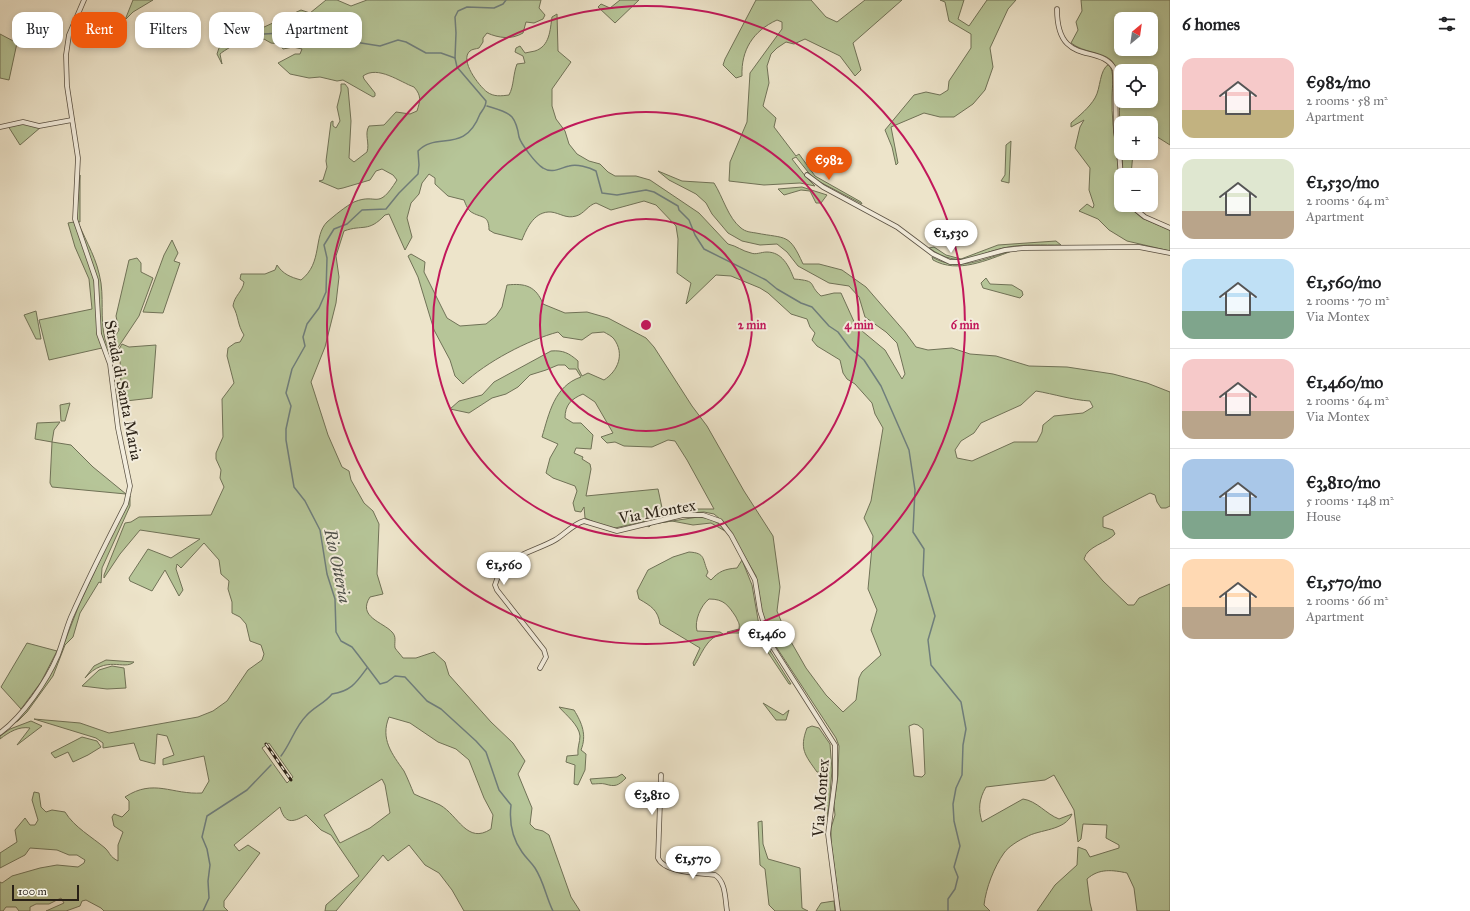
<!DOCTYPE html>
<html lang="en">
<head>
<meta charset="utf-8">
<style>
	:root { --surface:#fff; --page:#f2f2f2; --text:#202124; --muted:#757577; --line:#e0e0e0; --accent:#ea580c }
	body { margin:0; font-family:"IM FELL Great Primer",serif; background:var(--page); color:var(--text); height:100vh; display:flex; flex-direction:column; font-size:15px; white-space:nowrap }
	* { box-sizing:border-box; margin:0 }
	p { font-size:13px; color:var(--muted) }
	.icon { flex:none; width:22px; height:22px; fill:none; stroke:currentColor; stroke-width:2; stroke-linecap:round; stroke-linejoin:round }
	.map { position:relative; flex:1; overflow:hidden }
	.panel { display:flex; flex-direction:column; background:var(--surface); width:300px }
	.panel>* { flex:none }
	.guide { position:absolute; left:12px; top:12px; width:380px; height:36px; display:flex; gap:8px }
	.needle { width:26px; rotate:29deg }
	.controls { position:absolute; left:1114px; top:12px; display:grid; gap:8px }
	.controls a { display:grid; place-items:center; width:44px; height:44px; border-radius:8px; background:var(--surface); box-shadow:0 2px 6px #0003; font-size:20px }
	.scale { position:absolute; left:12px; bottom:10px; width:67px; box-sizing:border-box; padding-left:4px; border:2px solid #292016; border-top:0; font-size:11px; line-height:14px; white-space:nowrap; color:#292016; -webkit-text-stroke:3px #f3eddd; paint-order:stroke }
	.price { position:absolute; translate:-50% -34px; padding:0 9px; border-radius:14px; background:#fff; color:#222; font-size:13px; line-height:26px; filter:drop-shadow(0 1px 2px #0008) }
	.price::after { content:''; position:absolute; left:50%; top:24px; width:12px; height:9px; margin-left:-6px; background:inherit; clip-path:polygon(0 0,100% 0,50% 100%) }
	.price.selected { background:var(--accent); color:#fff }
	ul { padding:0; list-style:none }
	li { display:flex; align-items:center; gap:12px; height:100px; padding:0 12px }
	li+li { border-top:1px solid var(--line) }
	li span { display:grid; place-items:center; flex:none; width:112px; height:80px; border-radius:12px; color:#555 }
	li>.icon { margin-inline-start:auto }
	span .icon { width:48px; height:48px; fill:#fffc; stroke-width:1 }
	li b { font-size:17px }
	h2 { display:flex; justify-content:space-between; align-items:center; height:48px; padding:0 12px; font-size:17px }
	.chip { padding:0 14px; border-radius:12px; background:var(--surface); box-shadow:0 2px 6px #0003; font-size:14px; line-height:36px }
	.chip.selected { background:var(--accent); color:#fff }
	main { display:flex; flex:1; min-height:0 }
	.map>svg:first-child { display:block }
	.green { fill:#b6c598; stroke:#707257; fill-rule:evenodd }
	.lines { fill:none; stroke-linecap:round; stroke-linejoin:round }
	.stream { stroke:#6f7e7c; stroke-width:1.5 }
	.street-casing { stroke:#5a5143; stroke-width:5.5 }
	.street { stroke:#f3eddd; stroke-width:4 }
	.rail-casing { stroke:#292016; stroke-width:3 }
	.rail { stroke:#f3eddd; stroke-width:1.5; stroke-dasharray:4.5; stroke-linecap:butt }
	.ring { fill:none; stroke:#c2185b; stroke-width:2 }
	.labels { text-anchor:middle; stroke-width:4; stroke-linejoin:round; paint-order:stroke }
	.street-label { font-size:16px; fill:#292016; stroke:#f3eddd }
	.water-label { font-size:17px; font-style:italic; fill:#4c4f49; stroke:#f3eddd }
	.centre { fill:#c2185b; stroke:#f3eddd; stroke-width:2 }
	.ring-label { font-size:12px; text-anchor:middle; font-weight:bold; fill:#c2185b; stroke:#f3eddd; stroke-width:4; stroke-linejoin:round; paint-order:stroke }
</style>
</head>
<body>
<main>
<div class="map">
<svg width="1170" height="911" viewBox="0 0 1170 911">
	<rect width="100%" height="100%" fill="#ede4ca"/>
	<filter id="stains"><feTurbulence type="fractalNoise" baseFrequency=".005" numOctaves="4"/><feColorMatrix values="0 0 0 0 .2 0 0 0 0 .09 0 0 0 0 .02 0 0 0 .5 -.17"/></filter>
	<radialGradient id="worn" r=".72"><stop offset=".6" stop-color="#630" stop-opacity="0"/><stop offset="1" stop-color="#630" stop-opacity=".3"/></radialGradient>
	<g class="green">
		<path d="M133,0H153L133,12L125,20Z"/>
		<path d="M326,0H337L351,6L367,0H541L539,8L545,15L543,19L534,23L526,22L523,33C511,40 499,38 487,33L483,38V42L479,48C476,49 472,49 470,51C459,60 479,86 487,92C494,97 501,96 509,95C514,86 513,74 517,64L525,63L523,56L515,52L516,48L520,46L525,53C528,52 532,52 535,51C550,46 550,30 552,17L557,14L558,51L571,62L552,89V106L556,119L565,131L569,144L577,154L589,161L600,164L608,172L615,176H636L650,180L699,213L728,244C737,246 742,251 751,253C756,255 761,252 767,252C782,252 789,266 794,279C819,281 807,284 821,296L834,293H841L856,326L885,350L902,379L905,374L897,343L886,332L865,317L859,297L849,286L829,283L798,266L787,252L777,244L760,245L742,241L728,233L712,214L706,203L696,194L669,180L658,171L682,181L714,183C723,197 728,218 741,228C746,232 750,232 756,233C787,239 789,233 803,264H819L842,270L866,287L905,332L916,347L928,350L952,348L970,354L996,356L1029,366L1067,367L1113,374L1147,383L1170,392V506L1166,508H1161L1157,502L1155,495L1150,493L1103,517V527L1113,530L1115,534C1107,543 1087,546 1084,559L1103,581L1128,605H1134L1139,598L1170,584V911H1137L1134,888L1127,873C1113,870 1099,868 1087,879L1090,903L1092,911H1037L1055,885L1077,865L1078,847L1086,850L1090,857L1119,848V845L1106,838L1107,825L1083,824L1081,839L1078,842L1074,810L1054,775L1045,780L986,787C979,799 978,809 982,822L1023,799C1037,801 1046,814 1059,819L1072,814C1065,831 1040,829 1026,837C1019,840 1008,847 1004,853C994,867 986,888 984,905L990,911H840L831,842V828L835,815L834,805L838,775L839,746L836,738L775,645L762,612L756,576L726,524L714,514L704,512L675,514L688,509H714L687,460L675,441L668,440L652,447L624,446L615,442L607,443L601,437L613,433L595,402L583,394C571,399 565,405 565,418L573,423H581L593,435L591,449L576,448L574,453L583,457L582,459L590,464L591,469L586,496L658,489L664,517L615,528L603,526L585,518L584,507L581,512L575,511L573,503L577,491L575,486L553,478L546,473L550,458L558,444L542,437C549,414 554,386 581,377L576,369H569L565,365H558L546,370L530,375L518,387L506,394L492,398L469,413L450,409L459,401L482,395L494,382L551,351C563,350 569,353 578,361V368L582,376L588,373L604,380C618,371 625,354 614,339C612,336 607,334 604,332L592,333L582,340L563,337L558,332C528,340 486,362 463,384L455,376L450,360L434,330L418,277L408,256L411,254L425,262L424,272L447,318L460,326L486,324L496,316L502,307L507,285C525,283 536,286 543,304L565,313L587,312L608,318L646,338L654,347L692,406L707,426L744,491L773,536L780,587L777,611L786,633L806,668L826,695L843,712L856,700L859,678L862,672L881,655L871,630L877,610L868,589L873,536L864,518L871,501L883,428L875,414L872,403L855,384L847,379L843,373L840,360L817,346L812,340L815,333L810,327L807,319L791,314L768,293L760,288L731,276L716,275L686,304L691,283L677,273L678,239L676,226L656,205L644,201L611,210L596,203C588,205 584,214 576,216C566,219 560,213 551,212C535,211 527,227 522,240L494,233L489,230C489,215 482,218 473,213C468,211 466,205 464,200L448,196L435,184V178L429,174L422,183L419,194L411,203L407,218L412,237L405,250L389,214L385,215C368,233 363,224 344,231L336,256L339,277L336,303L325,347L311,382L328,435L342,467L349,471L351,480L364,503L373,511L379,524L377,574L383,594L370,597C357,617 383,622 392,632C397,637 394,642 395,648C397,651 401,655 403,658H416L434,652L445,662L449,675L491,722L513,743L525,761L518,774L532,808L530,824L535,829L543,831L549,835L571,897L580,911H464L452,890L439,873L425,865L409,845L388,861L383,855L336,911H325L326,905L359,876L331,835L321,830L306,815C292,823 285,824 280,807L234,845L239,851L248,845L260,853L224,901V907L228,911H104L101,908L86,900L82,901L80,906L66,911H46L64,903L61,898L49,904H36L30,907V911H19L16,907H6L3,911H0V882L2,883L12,876L40,868L57,865L78,867L84,863L85,860L77,855H69L57,850L30,848L25,855L0,868V853L17,842L15,830L25,818L30,825H35L38,820L32,800L34,792L39,793L41,807L46,812L52,810L65,812C74,827 92,837 105,848C111,854 109,856 118,861V845L123,832L114,826L112,817L114,814L122,817L129,810V801L125,797C154,778 172,795 202,793L209,781L204,756L163,765V759L174,755L167,736L157,734L155,764L140,760L134,743L103,748V743L96,738L34,719L80,723L109,733L198,717L213,711L227,701L248,670L262,660L264,654L261,645L250,641L246,624L240,617L232,613V602L228,589L229,581L221,574L219,560L204,543L181,568L177,564L176,569L183,590L179,596L165,570L152,591L130,581L129,578L148,549L171,558L200,539L140,530L120,554L104,578V575L125,523L131,522L139,517L211,515L224,487L220,478L221,470L216,459V453L223,437L222,399L234,383L227,356L228,348L235,343L240,342L244,335C237,324 239,317 233,306C234,296 243,291 244,282L240,279L241,274H265L275,270L277,265C283,274 290,277 301,280C323,263 313,236 327,222C334,216 346,206 354,202C378,192 377,212 397,180L393,175L382,169L376,171L370,180L343,188L338,189L319,181L323,180L327,167L326,161L331,122L333,121V126L336,128L340,121L337,107L341,91V84H345L348,88L351,121L349,158L354,162L367,152C370,143 364,134 369,126L384,125L396,112L410,114L417,111C420,101 422,96 414,87C400,82 378,65 363,76L364,79L375,93V96L373,97L343,80L337,81L320,77L309,78L290,74L278,63L295,54H300L302,49L293,47L283,49L279,44L271,43L264,39C256,43 252,38 245,40C240,41 223,51 220,54L222,64L217,54L219,48L228,41L241,36L248,30L262,28L301,10L310,13ZM1036,391C1054,394 1072,400 1090,401L1093,407L1083,413L1054,416L1043,425L1042,432L1037,442H1014L972,461L957,458L955,450L961,441L974,433L981,423L1021,405ZM389,717L410,723L438,742L456,749L469,760L484,798L493,815L491,829C467,845 458,815 440,805C432,801 422,798 414,794C411,787 408,779 404,771C392,754 380,739 389,717ZM914,724L918,725L923,729L925,774L922,777L914,776L909,726ZM269,743L293,777L287,783L262,748ZM382,779L385,785L390,813L370,828L340,843L324,815Z"/>
		<path d="M620,0H639L615,23L598,7L601,4L610,8Z"/>
		<path d="M756,0H811L826,17L837,22L865,0H902L853,43L861,70L855,76L840,56L805,39L794,44L786,42L777,48L771,54L767,66L769,83L763,106L776,118L774,127L796,156L799,154L815,176L861,202L862,204L818,181L812,177L796,157L792,159L806,177L815,186L800,183L764,185L729,181L730,162L747,122L750,73L782,29V22L777,20C753,31 741,50 742,76L736,78L723,65L725,59Z"/>
		<path d="M940,0H964L958,19L969,26L987,0H1016L1008,9L990,48L993,67L985,90L973,104L954,117H940L924,113L891,127L898,163L896,165L892,147L885,130L914,95L926,92L940,95L948,90L949,81L971,48V34L949,21L945,2Z"/>
		<path d="M1081,0H1170V145L1151,133V123H1121V142C1117,123 1124,72 1111,60C1100,51 1084,53 1071,43L1078,30L1076,22L1082,11ZM1121,19H1151V49H1121ZM1121,71H1151V101H1121Z"/>
		<path d="M0,34L17,43L9,80L0,78Z"/>
		<path d="M1109,64C1115,74 1112,86 1112,97C1111,133 1121,169 1121,205H1127L1142,218L1170,230V251L1127,241L1109,230L1098,219L1079,211L1087,204L1093,208L1094,205L1089,190L1090,168L1075,148L1080,127L1084,120L1071,127V123C1080,115 1089,108 1095,98C1101,88 1099,70 1109,64Z"/>
		<path d="M24,124L41,127L20,145L8,126Z"/>
		<path d="M1011,141L1009,183L1001,181L1005,175L1006,145Z"/>
		<path d="M1122,153H1133L1131,175H1123Z"/>
		<path d="M80,175V222H78C87,244 97,258 101,283C104,305 99,327 108,348L119,330L116,316L129,260L137,258L141,263V272L153,278L139,316L111,358L107,355L101,337L97,279L76,220Z"/>
		<path d="M802,187L827,195L821,203H816L810,191L801,190L784,195L778,189Z"/>
		<path d="M74,222L95,280L102,348L49,360L39,320L92,309L89,279L75,247L68,223Z"/>
		<path d="M172,240L178,253L174,261L180,263L163,313L143,312L164,255Z"/>
		<path d="M1056,241L1061,245C1043,245 1025,244 1008,247C975,253 962,271 929,248L934,247L946,255L961,259L998,245Z"/>
		<path d="M1012,251C987,260 958,274 933,260L932,257C959,273 984,258 1012,251Z"/>
		<path d="M986,278L990,284L1012,285L1022,291L1023,295L1020,298L983,288L981,283Z"/>
		<path d="M36,311L41,339H36L24,315Z"/>
		<path d="M122,344L129,347L156,345L152,398L117,402L121,386L120,358L115,356Z"/>
		<path d="M70,403L65,421H61L60,405Z"/>
		<path d="M60,422L54,430L52,442L71,445L93,467L126,494L52,487L50,483L52,442L35,439L37,423Z"/>
		<path d="M130,496V506L102,568L101,583L99,582L80,613L73,637L65,645L53,676L27,712L18,721L14,723L60,654L79,605Z"/>
		<path d="M698,517C709,518 719,521 725,531L711,523L693,525L672,521L652,524L649,527L646,525Z"/>
		<path d="M689,552C706,553 702,559 708,572L706,576L711,580C719,571 725,569 737,568L742,560L752,585L760,631L767,646L791,684H789L755,633H728L727,632L739,629C740,623 738,622 736,617C728,605 724,599 709,599C701,605 694,621 697,631L720,632L723,634C707,636 702,654 694,666L693,663L700,648L660,624C658,610 651,606 639,599L637,591L648,570L673,557Z"/>
		<path d="M27,643L57,651L41,682L21,709L1,687Z"/>
		<path d="M106,660L134,662C124,671 106,654 85,678L94,666Z"/>
		<path d="M112,666L124,668L126,688L107,689L82,686L99,670Z"/>
		<path d="M763,703L783,715L789,710L786,720H776Z"/>
		<path d="M559,707L574,710C582,723 587,735 581,750L586,754L585,770L578,785L574,784L575,765L566,762L567,756L578,755C577,748 580,742 580,736C579,725 566,715 559,707Z"/>
		<path d="M31,721L42,726L17,745L30,728C19,726 9,732 0,739V736L10,729Z"/>
		<path d="M812,726L819,728L830,744L832,770L828,817L821,772H817C805,755 799,749 807,728Z"/>
		<path d="M82,737L97,741L101,747L88,755L73,762L68,752L55,758L51,753Z"/>
		<path d="M622,774L626,778C618,786 615,787 605,784C602,783 596,784 592,784L590,779L617,777Z"/>
		<path d="M762,821L763,844L768,859L800,868L802,908L808,911H775L769,905L765,869L760,865L758,822Z"/>
		<path d="M834,901L835,911H816L821,903Z"/>
	</g>
	<g class="lines">
		<g class="stream">
			<path d="M506,0L503,4L494,8L467,7L458,11L455,17L456,33L455,58L457,67L486,101C486,107 483,109 480,114C464,155 437,131 418,151L419,165L418,174L399,193L386,209L362,210L347,224L334,229L324,245L327,258L326,292L319,308L307,324L303,337L305,346L292,369L286,393L291,406L286,429V440L294,487L305,501L320,530L327,574L335,599L336,632L341,641L352,647L359,656L380,684L387,682L395,676L405,677L427,701L441,709L476,741L486,752L499,790L511,805C509,822 512,838 522,852C526,858 531,862 535,868C544,882 546,897 553,911"/>
			<path d="M264,34L281,33L295,34L308,40L322,43L331,44L342,40L380,46L398,40L406,42L426,53H441L455,58"/>
			<path d="M487,106C493,108 507,111 512,117C516,122 518,130 519,137C521,144 536,164 543,168C552,174 560,168 569,166C577,164 589,167 596,171L602,193L617,195L646,190L654,192L678,206L679,210L689,220L695,235L704,249L766,280L777,289L801,303L812,307L829,326L838,332L850,348L864,360L881,386L909,450L915,490L913,532L924,549L923,575L935,616L928,640L931,665L961,702L966,729L963,745L962,775L956,788L953,804L954,821L960,846L954,867L958,877L955,889L948,899V911"/>
			<path d="M281,756C291,743 295,727 306,716C314,707 325,703 332,694C351,691 356,683 367,668"/>
			<path d="M203,911L209,898L208,881L210,865L207,849L202,837L207,816L247,790L271,765"/>
		</g>
		<g class="street-casing">
			<g id="street">
				<path d="M1057,9C1057,69 1101,42 1115,70L1116,132L1119,150L1121,179"/>
				<path d="M0,127L23,122L39,126L72,120"/>
				<path d="M807,175L823,187L897,227L933,254L950,262H961L1005,250L1024,248L1139,247L1170,253"/>
				<path d="M1130,205L1145,217L1170,228"/>
				<path d="M540,668L546,657L544,650L497,590L495,585C503,555 532,553 555,540C564,535 573,524 584,521L617,531L683,515H703L720,521L731,535L755,580L760,611L770,643L835,745V779L828,834L838,911"/>
				<path d="M0,733C23,716 47,681 58,655C63,642 66,629 71,617C88,579 107,541 126,504L130,486L118,428L110,364L99,334L96,280L75,219L78,158L67,86L66,55L69,35L84,0"/>
				<path d="M661,775L658,858C664,873 700,873 715,875C726,882 725,899 727,911"/>
			</g>
		</g>
		<use href="#street" class="street"/>
		<g class="rail-casing">
			<path id="rail" d="M266,744L291,780"/>
		</g>
		<use href="#rail" class="rail"/>
	</g>
	<g class="ring">
		<circle cx="646" cy="325" r="106"/>
		<circle cx="646" cy="325" r="213"/>
		<circle cx="646" cy="325" r="319"/>
	</g>
	<g class="labels">
		<g class="street-label">
			<text transform="translate(124 390) rotate(79)" y="6">Strada di Santa Maria</text>
			<text transform="translate(657 511) rotate(-10)" y="6">Via Montex</text>
			<text transform="translate(820 798) rotate(-86)" y="6">Via Montex</text>
		</g>
		<g class="water-label">
			<text transform="translate(338 566) rotate(78)" y="6">Rio Otteria</text>
		</g>
	</g>
	<circle cx="646" cy="325" r="6" class="centre"/>
	<g class="ring-label">
		<text x="752" y="329">2 min</text>
		<text x="859" y="329">4 min</text>
		<text x="965" y="329">6 min</text>
	</g>
	<rect width="100%" height="100%" filter="url(#stains)"/>
	<rect width="100%" height="100%" fill="url(#worn)"/>
</svg>
<div class="controls">
<a><svg class="needle" viewBox="-14 -14 28 28"><path d="M0-13l5 13h-10z" fill="#e53935"/><path d="M0 13l5-13h-10z" fill="#757577"/></svg></a>
<a><svg class="icon" aria-label="locate" viewBox="0 0 24 24"><circle cx="12" cy="12" r="6"/><path d="M12 2v4M12 18v4M2 12h4M18 12h4"/></svg></a>
<a>+</a>
<a>−</a>
</div>
<div class="scale">100 m</div>
<b class="price selected" style="left:829px;top:181px">€982</b>
<b class="price" style="left:951px;top:254px">€1,530</b>
<b class="price" style="left:504px;top:586px">€1,560</b>
<b class="price" style="left:767px;top:655px">€1,460</b>
<b class="price" style="left:652px;top:816px">€3,810</b>
<b class="price" style="left:693px;top:880px">€1,570</b>
<div class="guide">
<a class="chip">Buy</a>
<a class="chip selected">Rent</a>
<a class="chip">Filters</a>
<a class="chip">New</a>
<a class="chip">Apartment</a>
</div>
</div>
<section class="panel">
<h2>6 homes<svg class="icon" aria-label="filters" viewBox="0 0 24 24"><path d="M4 7h16M4 17h16"/><circle cx="9" cy="7" r="2"/><circle cx="15" cy="17" r="2"/></svg></h2>
<ul>
<li><span style="background:linear-gradient(#f6c9c9 65%,#c2b280 0)"><svg class="icon" aria-label="home" viewBox="0 0 24 24"><path d="M3 11l9-7 9 7M6 9v11h12V9"/></svg></span><div><b>€982/mo</b><p>2 rooms · 58 m²</p><p>Apartment</p></div></li>
<li><span style="background:linear-gradient(#dfe7d0 65%,#b9a48a 0)"><svg class="icon" aria-label="home" viewBox="0 0 24 24"><path d="M3 11l9-7 9 7M6 9v11h12V9"/></svg></span><div><b>€1,530/mo</b><p>2 rooms · 64 m²</p><p>Apartment</p></div></li>
<li><span style="background:linear-gradient(#bfe0f5 65%,#7fa58c 0)"><svg class="icon" aria-label="home" viewBox="0 0 24 24"><path d="M3 11l9-7 9 7M6 9v11h12V9"/></svg></span><div><b>€1,560/mo</b><p>2 rooms · 70 m²</p><p>Via Montex</p></div></li>
<li><span style="background:linear-gradient(#f6c9c9 65%,#b9a48a 0)"><svg class="icon" aria-label="home" viewBox="0 0 24 24"><path d="M3 11l9-7 9 7M6 9v11h12V9"/></svg></span><div><b>€1,460/mo</b><p>2 rooms · 64 m²</p><p>Via Montex</p></div></li>
<li><span style="background:linear-gradient(#a9c7e8 65%,#7fa58c 0)"><svg class="icon" aria-label="home" viewBox="0 0 24 24"><path d="M3 11l9-7 9 7M6 9v11h12V9"/></svg></span><div><b>€3,810/mo</b><p>5 rooms · 148 m²</p><p>House</p></div></li>
<li><span style="background:linear-gradient(#ffd9b3 60%,#b9a48a 0)"><svg class="icon" aria-label="home" viewBox="0 0 24 24"><path d="M3 11l9-7 9 7M6 9v11h12V9"/></svg></span><div><b>€1,570/mo</b><p>2 rooms · 66 m²</p><p>Apartment</p></div></li>
</ul>
</section>
</main>
</body>
</html>
